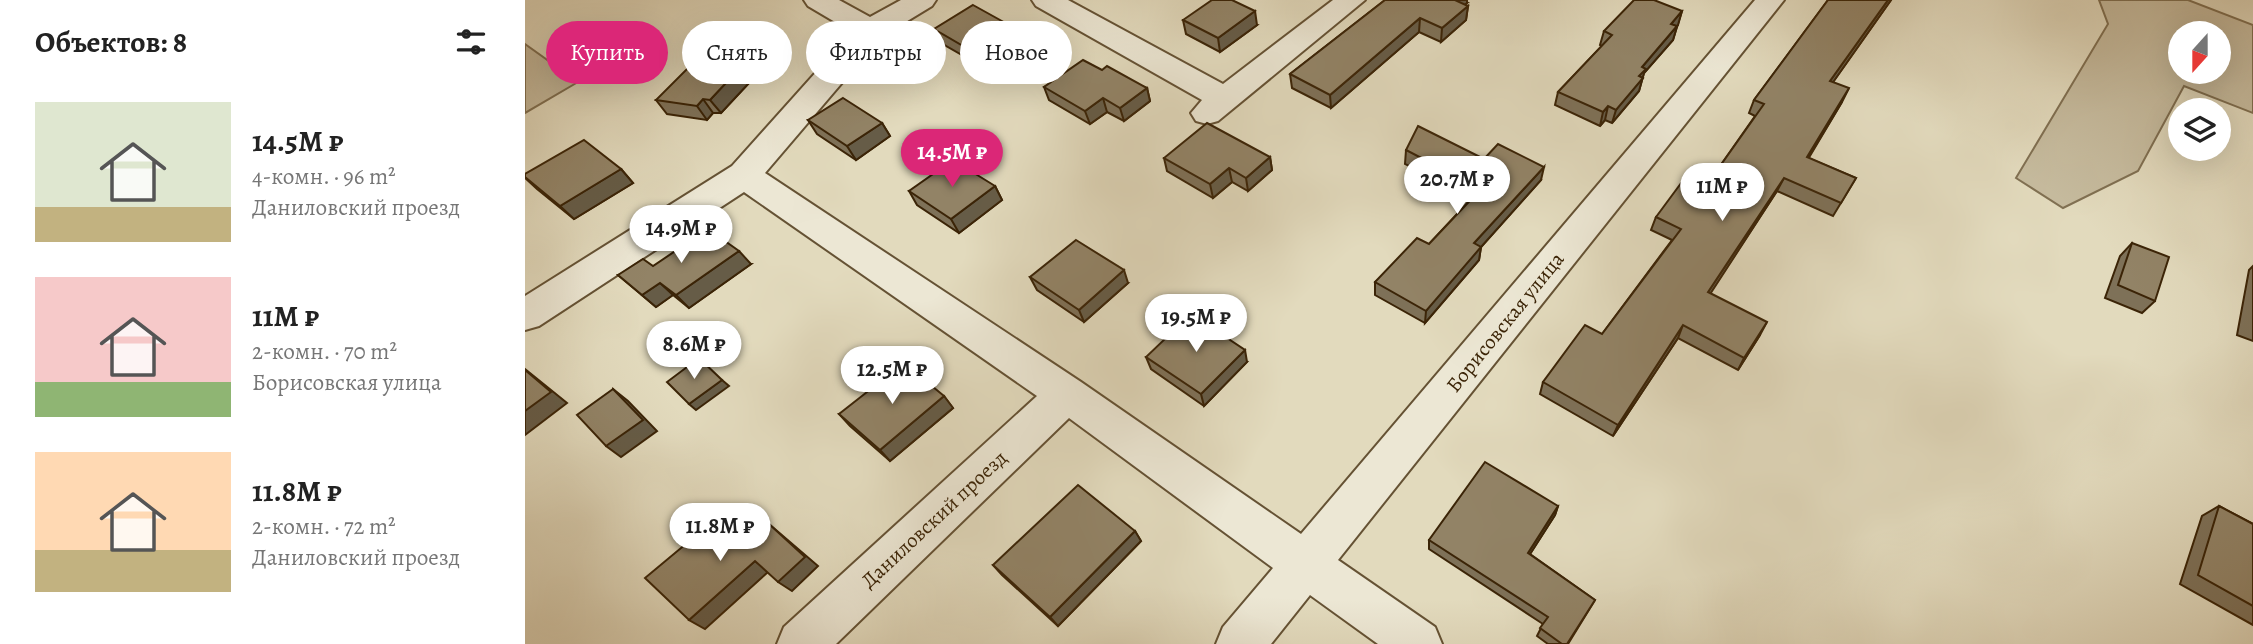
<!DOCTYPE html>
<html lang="ru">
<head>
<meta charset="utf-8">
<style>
	:root { --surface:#fff; --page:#f6f6f6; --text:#222; --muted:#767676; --accent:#db2777 }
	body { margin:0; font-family:Alegreya,serif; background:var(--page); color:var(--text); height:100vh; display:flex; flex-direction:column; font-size:26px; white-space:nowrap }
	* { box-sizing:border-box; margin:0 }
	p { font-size:23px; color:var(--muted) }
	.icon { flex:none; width:38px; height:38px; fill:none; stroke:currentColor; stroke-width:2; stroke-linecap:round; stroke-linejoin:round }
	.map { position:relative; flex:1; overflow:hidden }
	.side { display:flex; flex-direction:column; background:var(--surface); width:525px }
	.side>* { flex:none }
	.hud { position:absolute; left:21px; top:21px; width:665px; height:63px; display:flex; gap:14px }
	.needle { width:46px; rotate:201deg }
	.tools { position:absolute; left:1643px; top:21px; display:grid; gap:14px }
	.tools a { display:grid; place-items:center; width:63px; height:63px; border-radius:50%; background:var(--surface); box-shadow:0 7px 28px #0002; font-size:35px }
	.price { position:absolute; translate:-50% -60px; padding:0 16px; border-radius:24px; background:#fff; color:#222; font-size:23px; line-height:46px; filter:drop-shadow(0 2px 4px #0008) }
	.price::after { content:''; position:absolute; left:50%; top:42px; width:21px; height:16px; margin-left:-10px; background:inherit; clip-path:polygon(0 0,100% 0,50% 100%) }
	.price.on { background:var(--accent); color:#fff }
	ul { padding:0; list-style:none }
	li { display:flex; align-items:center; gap:21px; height:175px; padding:0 35px }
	li span { display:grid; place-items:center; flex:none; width:196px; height:140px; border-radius:0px; color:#555 }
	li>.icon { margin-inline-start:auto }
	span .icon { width:84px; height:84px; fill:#fffc; stroke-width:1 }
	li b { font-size:30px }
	h2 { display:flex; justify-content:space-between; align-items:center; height:84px; padding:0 35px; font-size:30px }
	.chip { padding:0 24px; border-radius:32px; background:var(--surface); box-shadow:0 7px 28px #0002; font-size:24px; line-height:63px }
	.chip.on { background:var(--accent); color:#fff }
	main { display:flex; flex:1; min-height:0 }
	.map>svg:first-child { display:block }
	.green { fill:#c6bb9e; stroke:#807052; stroke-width:2; fill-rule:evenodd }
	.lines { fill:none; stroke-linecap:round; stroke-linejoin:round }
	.street-casing { stroke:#655234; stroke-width:4 }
	.street { fill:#ece7d4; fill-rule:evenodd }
	.wall { fill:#7e7158; stroke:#3b2407; stroke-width:2 }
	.shaded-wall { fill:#665c47; stroke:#3b2407; stroke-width:2 }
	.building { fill:#928366; stroke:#3b2407; stroke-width:2 }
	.labels { text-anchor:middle; stroke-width:7; stroke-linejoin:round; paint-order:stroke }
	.street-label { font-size:21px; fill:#3b2407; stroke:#ece7d4 }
</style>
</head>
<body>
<main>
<section class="side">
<h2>Объектов: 8<svg class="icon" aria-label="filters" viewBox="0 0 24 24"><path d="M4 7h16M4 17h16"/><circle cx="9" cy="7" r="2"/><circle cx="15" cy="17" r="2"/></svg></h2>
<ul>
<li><span style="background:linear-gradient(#dfe7d0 75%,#c2b280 0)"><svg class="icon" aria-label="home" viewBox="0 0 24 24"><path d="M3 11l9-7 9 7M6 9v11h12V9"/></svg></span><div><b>14.5M ₽</b><p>4-комн. · 96 m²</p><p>Даниловский проезд</p></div></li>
<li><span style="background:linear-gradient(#f6c9c9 75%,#8fb573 0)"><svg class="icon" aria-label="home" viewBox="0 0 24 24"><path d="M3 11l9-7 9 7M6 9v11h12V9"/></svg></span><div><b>11M ₽</b><p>2-комн. · 70 m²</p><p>Борисовская улица</p></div></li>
<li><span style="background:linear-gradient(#ffd9b3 70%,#c2b280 0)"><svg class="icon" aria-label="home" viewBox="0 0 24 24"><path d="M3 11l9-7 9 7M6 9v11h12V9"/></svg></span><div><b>11.8M ₽</b><p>2-комн. · 72 m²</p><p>Даниловский проезд</p></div></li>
</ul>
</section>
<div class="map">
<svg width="1728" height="644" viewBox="0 0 1728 644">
	<rect width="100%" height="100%" fill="#e2dabd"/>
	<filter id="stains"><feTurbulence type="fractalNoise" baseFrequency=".00286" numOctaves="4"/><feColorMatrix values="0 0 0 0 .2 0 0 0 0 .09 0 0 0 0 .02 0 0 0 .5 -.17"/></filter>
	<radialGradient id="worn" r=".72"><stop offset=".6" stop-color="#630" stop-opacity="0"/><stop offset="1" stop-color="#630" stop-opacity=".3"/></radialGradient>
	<g class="green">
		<path d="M1574,0H1663L1728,25V113L1659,86L1613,171L1538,208L1491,178L1583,24ZM1694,33V72H1656V33Z"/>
		<path d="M0,44L53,82L0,113Z"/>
	</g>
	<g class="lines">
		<g class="street-casing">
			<g id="street">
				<path d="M279,0H314L345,17L376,0H411L407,6L356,37L240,173L556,382L776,534L1230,0H1259L813,560L910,627L917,644H853L785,595L746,644H691L698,627L748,568L544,418L311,644H252L259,627L512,396L219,192L14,326L0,330V296L207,166L327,32L283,6Z"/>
				<path d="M507,0H543L698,84L808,0H840L693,121L682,124L671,121L666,113L677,100L511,6Z"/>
			</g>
		</g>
		<use href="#street" class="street"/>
	</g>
	<g class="wall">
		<path d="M860,0L942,3L939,5L943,6L941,20L916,42L894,32L806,108L767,88L765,74Z"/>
		<path d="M1303,0H1366L1308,82L1317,102L1283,158L1331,178L1308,216L1252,191L1185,293L1235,335L1213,370L1153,338L1088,436L1015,394L1018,382L1077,334L1147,240L1126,230L1131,217L1188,176L1230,116L1224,113L1229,100Z"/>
		<path d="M1157,11L1148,40L1119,73L1114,91L1087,123L1080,120L1075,126L1030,105L1033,92L1077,46L1075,45L1079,31Z"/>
		<path d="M658,20L732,25L695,52L661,34Z"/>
		<path d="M484,25L490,38L451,63L416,43L409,29Z"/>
		<path d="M577,70L622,88L625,101L599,121L582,112L565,124L524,100L519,87Z"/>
		<path d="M224,83L196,113H188L182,120L142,114L131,100Z"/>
		<path d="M283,120L357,123L365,136L331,160L292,134Z"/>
		<path d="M881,150L959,159L1016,180L956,247L954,260L900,323L850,295V282L904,244L947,198L880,164Z"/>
		<path d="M745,157L747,170L723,191L707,182L688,198L642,171L639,158Z"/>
		<path d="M96,169L108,183L49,219L12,189L0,178Z"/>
		<path d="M470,186L477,200L434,233L392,205L384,191Z"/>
		<path d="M1607,243L1630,301L1617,313L1580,298L1595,256Z"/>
		<path d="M226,264L164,308L148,295L131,307L93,275L128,266Z"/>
		<path d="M1728,266V341L1712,335L1724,270Z"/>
		<path d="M505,277L603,283L559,322L512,290Z"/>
		<path d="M621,357L722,362L679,406L626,369Z"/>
		<path d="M419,396L428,408L365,461L325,426L314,414Z"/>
		<path d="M1033,506L1030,515L1005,554L1070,600L1043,644H1023L1012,636L1018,624L904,549V540Z"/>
		<path d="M1694,506L1728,524V625L1655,584L1677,516Z"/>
		<path d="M610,531L616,541L533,626L477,575L468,565Z"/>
	</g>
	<g class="shaded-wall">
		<path d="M930,0H942V3L928,14Z"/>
		<path d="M1363,0H1366L1299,95L1305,81Z"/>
		<path d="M943,6L941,20L916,42L917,28Z"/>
		<path d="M730,11L732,25L695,52L693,38Z"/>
		<path d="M1157,11L1153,25L1142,37L1146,24Z"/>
		<path d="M895,18L894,32L806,108L805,95Z"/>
		<path d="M484,25L490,38L451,63L445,50Z"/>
		<path d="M1152,26L1148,40L1119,73L1114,91L1087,123L1091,110L1117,67Z"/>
		<path d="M214,69L224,83L196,113L185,100Z"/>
		<path d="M622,88L625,101L599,121L595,108Z"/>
		<path d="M1324,88L1317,102L1276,171L1282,157Z"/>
		<path d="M578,98L582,112L565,124L560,111Z"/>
		<path d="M178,99L188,113L182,120L172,106Z"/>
		<path d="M1083,106L1080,120L1075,126L1078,112Z"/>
		<path d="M357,123L365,136L331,160L322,146Z"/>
		<path d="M745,157L747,170L723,191L721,178Z"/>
		<path d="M1019,167L1016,180L956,247L954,260L900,323L901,311L949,243Z"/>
		<path d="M704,168L707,182L688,198L685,184Z"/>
		<path d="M96,169L108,183L49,219L35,206Z"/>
		<path d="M1259,178L1252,191L1178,305L1183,292Z"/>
		<path d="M470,186L477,200L434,233L426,219Z"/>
		<path d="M214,251L226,264L164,308L151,295Z"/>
		<path d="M599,270L603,283L559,322L554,310Z"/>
		<path d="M135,283L148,295L131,307L117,295Z"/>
		<path d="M1242,322L1235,335L1213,370L1219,358Z"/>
		<path d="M1158,325L1153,338L1088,436L1093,425Z"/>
		<path d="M720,350L722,362L679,406L676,394Z"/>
		<path d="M0,369L42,403L0,435Z"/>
		<path d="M197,380L204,386L171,410L164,404Z"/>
		<path d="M88,389L103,401L132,431L96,457L81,446Z"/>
		<path d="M419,396L428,408L365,461L355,450Z"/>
		<path d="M1033,506L1030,515L1000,562L1003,553Z"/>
		<path d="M198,513L212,523L241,549L227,539Z"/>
		<path d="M244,524L293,566L267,591L253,582Z"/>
		<path d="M610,531L616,541L533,626L525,617Z"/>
		<path d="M230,561L244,571L180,629L164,620Z"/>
	</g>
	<g class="building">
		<path d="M687,0H707L730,11L693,38L658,20Z"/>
		<path d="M860,0H930L943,6L917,28L895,18L805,95L765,74Z"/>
		<path d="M1109,0H1129L1157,11L1146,24L1152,26L1117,67L1121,69L1114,76L1118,78L1091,110L1083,106L1078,112L1033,92L1087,35L1079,31Z"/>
		<path d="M1303,0H1363L1305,81L1324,88L1282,157L1331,178L1316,203L1259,178L1183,292L1242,322L1219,358L1158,325L1093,425L1018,382L1060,325L1077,334L1156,229L1131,217L1168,167L1188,176L1239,104L1229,100Z"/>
		<path d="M448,5L484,25L445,50L409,29Z"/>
		<path d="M558,60L577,70L582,66L622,88L595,108L578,98L560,111L519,87Z"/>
		<path d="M168,63L214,69L185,100L178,99L172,106L131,100Z"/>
		<path d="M318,98L357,123L322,146L283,120Z"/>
		<path d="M682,123L745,157L721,178L704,168L685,184L639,158Z"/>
		<path d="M893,126L959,159L973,144L1019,167L949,243L956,247L901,311L850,282L892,238L904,244L956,189L881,150Z"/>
		<path d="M59,140L96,169L35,206L0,177V174Z"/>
		<path d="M428,160L470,186L426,219L384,191Z"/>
		<path d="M183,229L214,251L151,295L135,283L117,295L93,275L118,259L128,266Z"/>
		<path d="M551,240L599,270L554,310L505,277Z"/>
		<path d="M1607,243L1644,257L1630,301L1593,285Z"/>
		<path d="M666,314L720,350L676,394L621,357Z"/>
		<path d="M174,358L197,380L164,404L142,382Z"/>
		<path d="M379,363L419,396L355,450L314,414Z"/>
		<path d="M0,370L26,392L0,411Z"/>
		<path d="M88,389L118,420L81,446L52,415Z"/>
		<path d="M960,462L1033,506L1003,553L1070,600L1042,644H1037L1015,628L1023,617L904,540Z"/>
		<path d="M553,485L610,531L525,617L468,565Z"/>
		<path d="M1694,506L1728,524V606L1673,575Z"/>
		<path d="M198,513L227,539L244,524L280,557L253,582L230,561L164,620L120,578Z"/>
	</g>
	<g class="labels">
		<g class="street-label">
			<text transform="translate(980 322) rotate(-51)" y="7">Борисовская улица</text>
			<text transform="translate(409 519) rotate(-43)" y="7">Даниловский проезд</text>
		</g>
	</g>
	<rect width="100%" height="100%" filter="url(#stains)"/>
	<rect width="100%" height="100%" fill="url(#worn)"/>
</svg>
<div class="tools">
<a><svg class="needle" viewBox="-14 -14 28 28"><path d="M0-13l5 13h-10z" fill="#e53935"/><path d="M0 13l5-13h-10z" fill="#767676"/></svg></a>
<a><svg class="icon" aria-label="layers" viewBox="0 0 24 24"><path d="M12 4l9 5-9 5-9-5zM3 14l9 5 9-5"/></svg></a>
</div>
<b class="price on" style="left:427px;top:189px">14.5M ₽</b>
<b class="price" style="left:932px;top:216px">20.7M ₽</b>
<b class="price" style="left:1197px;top:223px">11M ₽</b>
<b class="price" style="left:156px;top:265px">14.9M ₽</b>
<b class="price" style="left:671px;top:354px">19.5M ₽</b>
<b class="price" style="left:169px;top:381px">8.6M ₽</b>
<b class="price" style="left:367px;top:406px">12.5M ₽</b>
<b class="price" style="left:195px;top:563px">11.8M ₽</b>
<div class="hud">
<a class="chip on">Купить</a>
<a class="chip">Снять</a>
<a class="chip">Фильтры</a>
<a class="chip">Новое</a>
</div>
</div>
</main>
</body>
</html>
